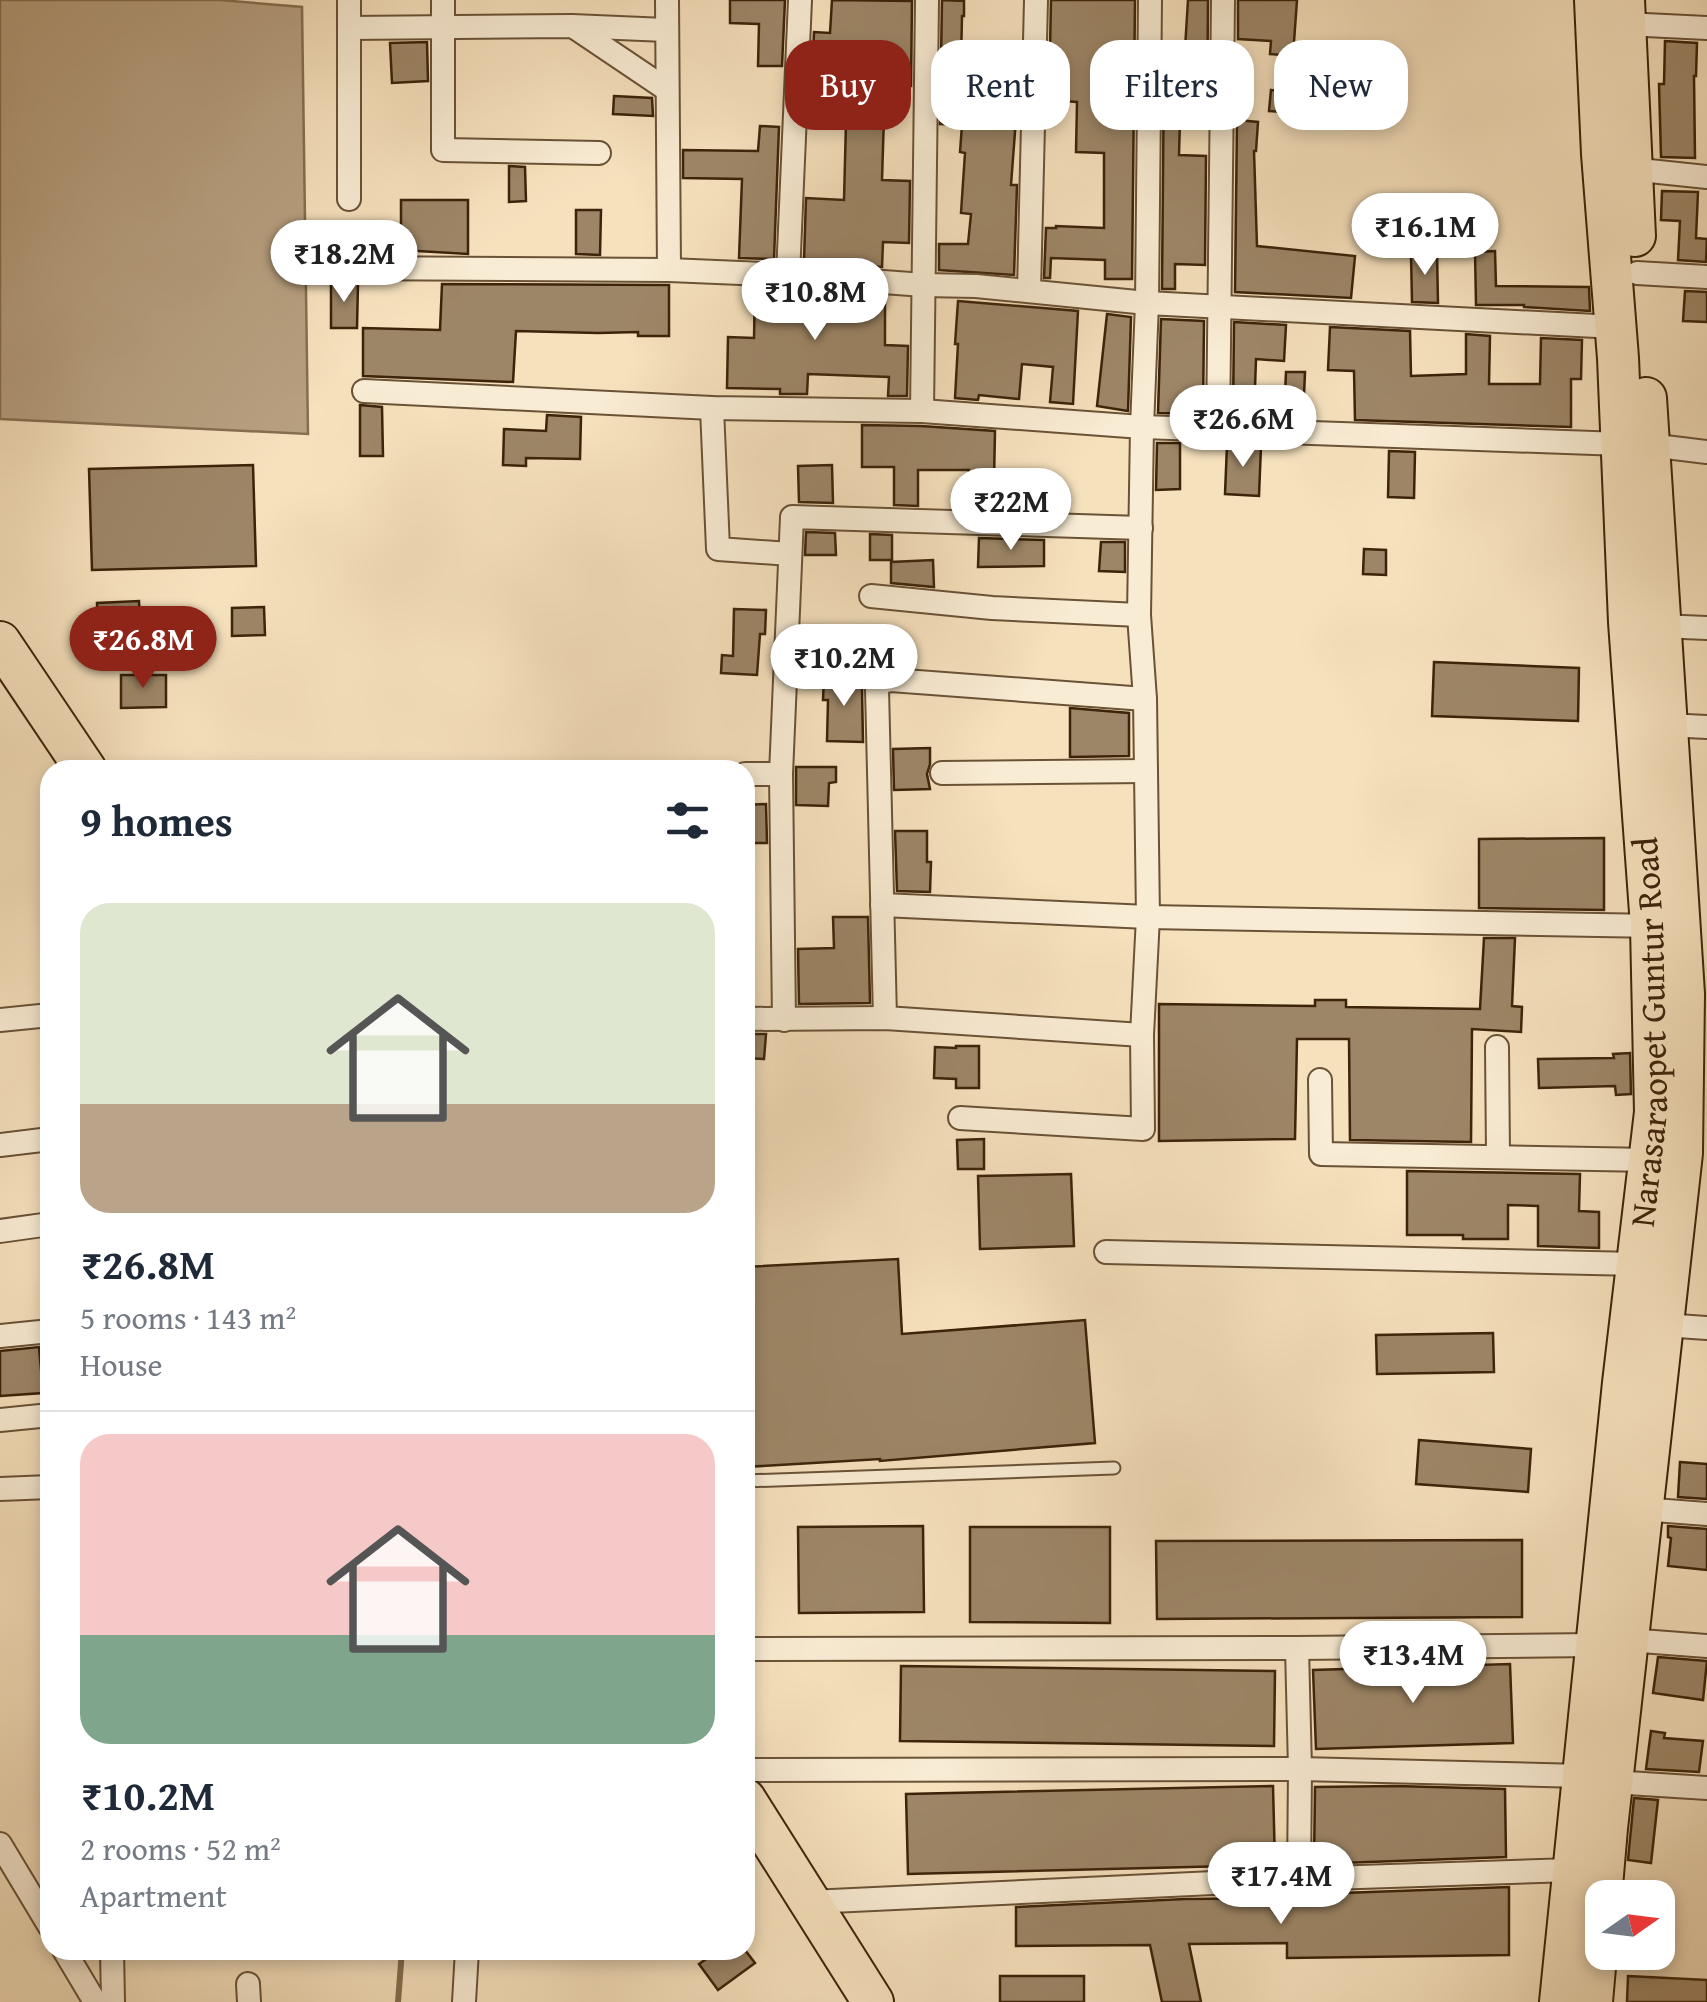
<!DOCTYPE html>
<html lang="en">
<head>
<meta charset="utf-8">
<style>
	:root { --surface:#fff; --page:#f2f2f3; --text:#1f2937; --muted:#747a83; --line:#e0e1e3; --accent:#8f2418 }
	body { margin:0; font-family:"Gentium Book Plus",serif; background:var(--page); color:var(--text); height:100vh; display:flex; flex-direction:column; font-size:38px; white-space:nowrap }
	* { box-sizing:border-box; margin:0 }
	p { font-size:32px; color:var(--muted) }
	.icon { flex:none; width:55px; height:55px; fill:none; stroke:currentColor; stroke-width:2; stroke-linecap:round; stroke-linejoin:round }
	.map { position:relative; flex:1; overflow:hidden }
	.drawer { position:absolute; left:40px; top:760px; width:715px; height:1200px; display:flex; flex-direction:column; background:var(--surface); border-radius:30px; box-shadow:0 5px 15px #0003 }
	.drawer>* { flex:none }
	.hud { position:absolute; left:785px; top:40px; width:770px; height:90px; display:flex; gap:20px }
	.needle { width:65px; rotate:76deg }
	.buttons { position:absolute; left:1585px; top:1880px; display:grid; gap:20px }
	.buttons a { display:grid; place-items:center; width:90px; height:90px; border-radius:20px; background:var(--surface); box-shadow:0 5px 15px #0003; font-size:50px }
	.price { position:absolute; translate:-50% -85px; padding:0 22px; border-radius:35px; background:#fff; color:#222; font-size:32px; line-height:65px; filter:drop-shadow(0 2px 5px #0008) }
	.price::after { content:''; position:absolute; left:50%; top:60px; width:30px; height:22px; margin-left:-15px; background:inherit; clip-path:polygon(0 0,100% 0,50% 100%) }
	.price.current { background:var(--accent); color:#fff }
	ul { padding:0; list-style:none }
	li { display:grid; align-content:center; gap:20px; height:530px; padding:0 40px }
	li+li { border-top:2px solid var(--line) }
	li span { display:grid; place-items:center; height:310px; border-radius:30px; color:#555 }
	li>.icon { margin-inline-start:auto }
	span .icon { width:180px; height:180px; fill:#fffc; stroke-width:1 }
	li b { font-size:42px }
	h2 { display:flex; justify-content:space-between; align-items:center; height:120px; padding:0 40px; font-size:42px }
	.pill { padding:0 35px; border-radius:30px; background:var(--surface); box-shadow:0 5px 15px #0003; font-size:35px; line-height:90px }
	.pill.current { background:var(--accent); color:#fff }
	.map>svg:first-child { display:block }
	.water { fill:#b7a080; stroke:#866e50; stroke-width:2.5 }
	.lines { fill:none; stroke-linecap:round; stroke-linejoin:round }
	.stream { stroke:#866e50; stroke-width:6 }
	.building { fill:#9d8667; stroke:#3c2309; stroke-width:2.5 }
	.service-casing { stroke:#6a5236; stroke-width:15 }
	.minor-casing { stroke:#6a5236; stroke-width:26 }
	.trunk-casing { stroke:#3c2309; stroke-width:44 }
	.service { stroke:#f9ecd4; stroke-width:11 }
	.minor { stroke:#f9ecd4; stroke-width:22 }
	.trunk { stroke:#f6e1bd; stroke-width:40 }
	.labels { text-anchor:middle; stroke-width:8; stroke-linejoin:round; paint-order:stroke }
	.street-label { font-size:35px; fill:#3c2309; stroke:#f9ecd4 }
</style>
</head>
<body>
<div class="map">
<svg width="1707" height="2002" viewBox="0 0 1707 2002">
	<rect width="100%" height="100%" fill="#f6e1bd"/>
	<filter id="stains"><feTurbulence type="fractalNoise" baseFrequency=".002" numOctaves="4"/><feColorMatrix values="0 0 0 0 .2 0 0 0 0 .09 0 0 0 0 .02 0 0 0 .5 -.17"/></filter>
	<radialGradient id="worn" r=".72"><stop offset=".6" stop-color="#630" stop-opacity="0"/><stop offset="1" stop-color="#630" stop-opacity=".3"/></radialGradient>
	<path class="water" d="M0,0H220L302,7L308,434L0,419Z"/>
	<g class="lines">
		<path class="stream" d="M398,2002L402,1950"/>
	</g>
	<g class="building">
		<path d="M730,0H785L782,66H758L759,24L730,23Z"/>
		<path d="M832,0L912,1L911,86L885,84L882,180L910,181L909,243L883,242L882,267L804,261L806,198L844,200L846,122L810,121L814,32L830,33Z"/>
		<path d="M942,0L964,1V16H962L961,62H941Z"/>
		<path d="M1051,0H1135L1132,279H1105V260L1051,258L1050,278H1044L1046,228H1056V226L1104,228V153L1076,152L1077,102L1049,100Z"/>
		<path d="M1188,0H1208L1207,121L1180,120L1179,155L1206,156L1205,265L1175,264V289H1162L1164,64L1184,65Z"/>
		<path d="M1238,0H1297L1293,56L1270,54L1271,41L1238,39Z"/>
		<path d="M1665,41L1697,43L1696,76H1694L1695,158L1661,157L1659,84H1664Z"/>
		<path d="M427,42L428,81L392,83L390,43Z"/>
		<path d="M1370,71L1374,90L1340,99L1335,80Z"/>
		<path d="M966,77L1019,79L1011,185H1017L1014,275L939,270V244H968L971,214L961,213L965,153L960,152L962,125L940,124L941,102L966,103Z"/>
		<path d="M1271,90L1304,94L1302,114L1269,111Z"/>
		<path d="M614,96L652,98L653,116L613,114Z"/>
		<path d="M1237,120L1258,122L1256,151H1254L1257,246L1355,256L1351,298L1235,292Z"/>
		<path d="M760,126L779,127L774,259L739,258L742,179L683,178V150L758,151Z"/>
		<path d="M509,166L525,167L526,201L509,202Z"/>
		<path d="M1662,191L1698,192L1696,238L1707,239L1706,262L1678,260L1680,221L1661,220Z"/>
		<path d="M401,200H468V254L401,250Z"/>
		<path d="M576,210H601L600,255L576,254Z"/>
		<path d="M1495,251L1496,286L1589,287L1590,311L1524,307V305H1476L1475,252Z"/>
		<path d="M1437,253L1438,303L1412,302L1411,254Z"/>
		<path d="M331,280L340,283H358L357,328H331Z"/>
		<path d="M442,284L669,285V336H638V332L598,333L516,331L513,382L363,376V328L440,330Z"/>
		<path d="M755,289L885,297V345L908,346L907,396H888L889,377L808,374L807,394H780V389L727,388L728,337L754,338Z"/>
		<path d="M1685,291L1707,292V322L1683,321Z"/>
		<path d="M958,301L1078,311L1073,404L1050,402L1053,367L1022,364L1019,399L979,395L978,400L955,398L958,344H955Z"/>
		<path d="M1107,314L1131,317L1128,411L1097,406Z"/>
		<path d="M1161,319L1204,321L1203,414L1158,413Z"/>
		<path d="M1234,322L1286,325L1284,361L1256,359L1254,416L1233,415Z"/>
		<path d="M1330,327L1410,331L1411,376L1466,374V334L1490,336L1489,384H1540L1541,338L1582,340L1581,379H1571V427L1355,420L1354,371L1328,370Z"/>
		<path d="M1286,372H1305L1303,418L1284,417Z"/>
		<path d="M360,405L382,407L383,456H360Z"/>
		<path d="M547,415L581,417L580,459L526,458V466L503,465L504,429L546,431Z"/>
		<path d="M862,425L921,426L995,431L994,479L969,478V470H918V506L894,505V467H862Z"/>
		<path d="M1157,443H1180V489L1156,490Z"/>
		<path d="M1227,445L1261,446L1259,496L1225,494Z"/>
		<path d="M1389,451L1415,452L1414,498L1388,497Z"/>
		<path d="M253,465L256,566L92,570L89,469Z"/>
		<path d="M832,465L833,503L799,502L798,466Z"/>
		<path d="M806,532L835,533L836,555H805Z"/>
		<path d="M870,534L892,535V560H870Z"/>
		<path d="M979,538L1044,540V566L978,567Z"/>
		<path d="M1101,542H1125V572L1099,571Z"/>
		<path d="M1364,549L1386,550V575L1363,574Z"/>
		<path d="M933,560L934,587L891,583V562Z"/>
		<path d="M139,601L141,644L99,646L97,603Z"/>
		<path d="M264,607L265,635L232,636V608Z"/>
		<path d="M734,609L766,610L765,634H760L757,675L721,673L722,655L733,656Z"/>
		<path d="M1434,662L1579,668L1578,721L1432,716Z"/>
		<path d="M121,675H166V707L121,708Z"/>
		<path d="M824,676L866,679L862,689L863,742L827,741L828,700H823Z"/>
		<path d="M1070,708L1129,713V756L1070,757Z"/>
		<path d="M930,748V764L927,774L930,789L894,790L893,749Z"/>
		<path d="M796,767H836V782L829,783L828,806L796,805Z"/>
		<path d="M766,804L767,843H745V805Z"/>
		<path d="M895,831H927V862H931L930,892L897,891Z"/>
		<path d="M1604,838V910L1479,908V839Z"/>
		<path d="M833,917H868L870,1003L799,1004L798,949L834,948Z"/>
		<path d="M1484,938H1515L1512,1006L1522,1007L1521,1032L1472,1029L1471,1142L1350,1140L1349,1039H1297L1295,1139L1159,1141V1004L1315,1006V1000H1346V1007L1480,1009Z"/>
		<path d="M745,1034H766L764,1059L745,1058Z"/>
		<path d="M956,1046H979V1088H956V1079L934,1078L935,1047L956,1048Z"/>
		<path d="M1630,1053L1631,1094L1616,1095L1615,1086L1539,1088L1538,1059L1614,1058L1613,1054Z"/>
		<path d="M984,1139V1169H958L957,1140Z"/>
		<path d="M1407,1171L1580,1174L1579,1211L1599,1212V1248L1538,1246V1206L1508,1205V1239H1463V1235H1407Z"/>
		<path d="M1071,1174L1074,1246L980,1249L978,1176Z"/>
		<path d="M898,1259L902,1334L1085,1320L1095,1443L880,1461V1459L745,1467V1267Z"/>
		<path d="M1493,1333L1494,1372L1377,1374L1376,1335Z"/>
		<path d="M39,1347L43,1393L0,1396V1351Z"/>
		<path d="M1419,1440L1531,1449L1528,1492L1416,1484Z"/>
		<path d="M1680,1462L1707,1464V1499L1678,1497Z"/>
		<path d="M923,1526L924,1612L799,1613L798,1527Z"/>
		<path d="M1668,1526L1707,1529V1570L1668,1566L1671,1538L1668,1537Z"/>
		<path d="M970,1527H1110V1623L970,1622Z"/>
		<path d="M1522,1540V1617L1157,1619L1156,1541Z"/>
		<path d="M1658,1657L1707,1661L1703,1700L1653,1693Z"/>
		<path d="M1510,1664L1513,1743L1316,1749L1313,1670Z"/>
		<path d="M901,1666L1275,1671L1274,1746L900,1741Z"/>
		<path d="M1651,1731L1665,1733L1664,1738L1703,1741L1699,1772L1646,1769Z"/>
		<path d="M1273,1786L1275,1865L908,1874L906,1794Z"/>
		<path d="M1396,1786L1505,1789L1506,1857L1314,1864L1315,1787Z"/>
		<path d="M1634,1798L1658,1800L1651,1863L1628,1860Z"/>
		<path d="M1509,1887V1955L1287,1958V1943L1189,1944L1201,2002H1162L1150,1945L1016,1946V1907L1185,1899L1286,1898V1895Z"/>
		<path d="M719,1950H745L755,1963L718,1990L699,1964Z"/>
		<rect x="1000" y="1976" width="84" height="26"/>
		<path d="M1628,1976L1707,1980V2002H1627Z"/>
	</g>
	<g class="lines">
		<g class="service-casing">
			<path id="service" d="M745,1481L1114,1468"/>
		</g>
		<g class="minor-casing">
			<g id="minor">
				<path d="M443,0V150L599,153"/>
				<path d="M667,0L669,270"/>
				<path d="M1625,24L1707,28"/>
				<path d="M574,27L666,89"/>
				<path d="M349,28L572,26L666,30"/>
				<path d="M1621,168L1707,177"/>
				<path d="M349,199V0"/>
				<path d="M340,268L669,270L788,275L924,285L976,286L1147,303L1616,327"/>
				<path d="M1637,273L1707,277"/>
				<path d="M788,275L800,0"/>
				<path d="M1029,291L1036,0"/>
				<path d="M364,391L712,408L922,411L1142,427L1621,444"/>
				<path d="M712,408L718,549L790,554"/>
				<path d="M922,411L927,0"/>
				<path d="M1218,430L1223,0"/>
				<path d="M1649,445L1707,452"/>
				<path d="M871,596L992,608L1139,615"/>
				<path d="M1659,626L1707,628"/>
				<path d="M1666,725L1707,727"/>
				<path d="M942,773L1146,771"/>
				<path d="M745,774H781"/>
				<path d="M882,905L1148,917L1658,926"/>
				<path d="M885,1018L877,689L882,682L891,680L1145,699"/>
				<path d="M745,1019L885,1018L1142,1035"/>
				<path d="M0,1020L50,1015"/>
				<path d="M784,1020L781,774L792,517L1141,528"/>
				<path d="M1497,1047L1498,1156"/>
				<path d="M1320,1080L1321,1154L1651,1160"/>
				<path d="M960,1118L1143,1129L1142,1035L1148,917L1145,699L1139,615L1142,427L1147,303L1150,0"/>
				<path d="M0,1145L50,1139"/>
				<path d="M0,1231L50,1224"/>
				<path d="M1106,1252L1637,1264"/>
				<path d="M1663,1325L1707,1328"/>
				<path d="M0,1336L50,1331"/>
				<path d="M0,1420L50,1415"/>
				<path d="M0,1489L50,1487"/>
				<path d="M1641,1509L1707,1514"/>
				<path d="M1628,1640L1707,1646"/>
				<path d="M1297,1648L1300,1769L1299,1879"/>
				<path d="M745,1649L1297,1648L1595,1645"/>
				<path d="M745,1770L1300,1769L1582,1776"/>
				<path d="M1612,1782L1707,1788"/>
				<path d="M0,1844L50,1927"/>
				<path d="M810,1902L1299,1879L1572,1870"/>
				<path d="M64,1950L95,2002"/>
				<path d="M112,1950L113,2002"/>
				<path d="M248,1984L249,2002"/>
				<path d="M464,2002L467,1950"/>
			</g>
		</g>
		<g class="trunk-casing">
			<g id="trunk">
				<path d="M1624,0L1635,236"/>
				<path d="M0,642L86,770"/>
				<path d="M745,1799L873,2002"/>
				<path id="s1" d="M1560,2002L1623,1383L1655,1112L1651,926L1629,622L1618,358L1602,154L1595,0"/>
				<path d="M1592,2002L1607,1828L1682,1153L1684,994L1646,398"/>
			</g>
		</g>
		<use href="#service" class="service"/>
		<use href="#minor" class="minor"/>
		<use href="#trunk" class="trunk"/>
	</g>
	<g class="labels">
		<g class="street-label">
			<text dy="12" stroke="none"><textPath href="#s1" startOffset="975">Narasaraopet Guntur Road</textPath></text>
		</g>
	</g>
	<rect width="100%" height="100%" filter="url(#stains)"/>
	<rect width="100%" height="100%" fill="url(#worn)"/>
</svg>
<div class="buttons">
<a><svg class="needle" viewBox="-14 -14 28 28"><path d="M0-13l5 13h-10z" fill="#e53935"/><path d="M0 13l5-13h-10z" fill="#747a83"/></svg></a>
</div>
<b class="price" style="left:1425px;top:278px">₹16.1M</b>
<b class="price" style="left:344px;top:305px">₹18.2M</b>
<b class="price" style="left:815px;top:343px">₹10.8M</b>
<b class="price" style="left:1243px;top:470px">₹26.6M</b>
<b class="price" style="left:1011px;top:553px">₹22M</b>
<b class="price current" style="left:143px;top:691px">₹26.8M</b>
<b class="price" style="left:844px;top:709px">₹10.2M</b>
<b class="price" style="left:1413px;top:1706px">₹13.4M</b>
<b class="price" style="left:1281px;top:1927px">₹17.4M</b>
<div class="hud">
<a class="pill current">Buy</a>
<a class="pill">Rent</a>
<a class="pill">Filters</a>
<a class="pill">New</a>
</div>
<section class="drawer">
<h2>9 homes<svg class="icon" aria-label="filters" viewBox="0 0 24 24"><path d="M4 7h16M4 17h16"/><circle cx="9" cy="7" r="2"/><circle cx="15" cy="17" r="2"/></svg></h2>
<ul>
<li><span style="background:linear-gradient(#dfe7d0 65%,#b9a48a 0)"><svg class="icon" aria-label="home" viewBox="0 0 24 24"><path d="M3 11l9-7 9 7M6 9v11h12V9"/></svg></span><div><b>₹26.8M</b><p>5 rooms · 143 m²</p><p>House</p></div></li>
<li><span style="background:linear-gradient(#f6c9c9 65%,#7fa58c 0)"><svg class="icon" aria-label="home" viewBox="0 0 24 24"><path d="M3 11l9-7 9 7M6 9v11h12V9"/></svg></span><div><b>₹10.2M</b><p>2 rooms · 52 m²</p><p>Apartment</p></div></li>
</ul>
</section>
</div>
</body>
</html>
